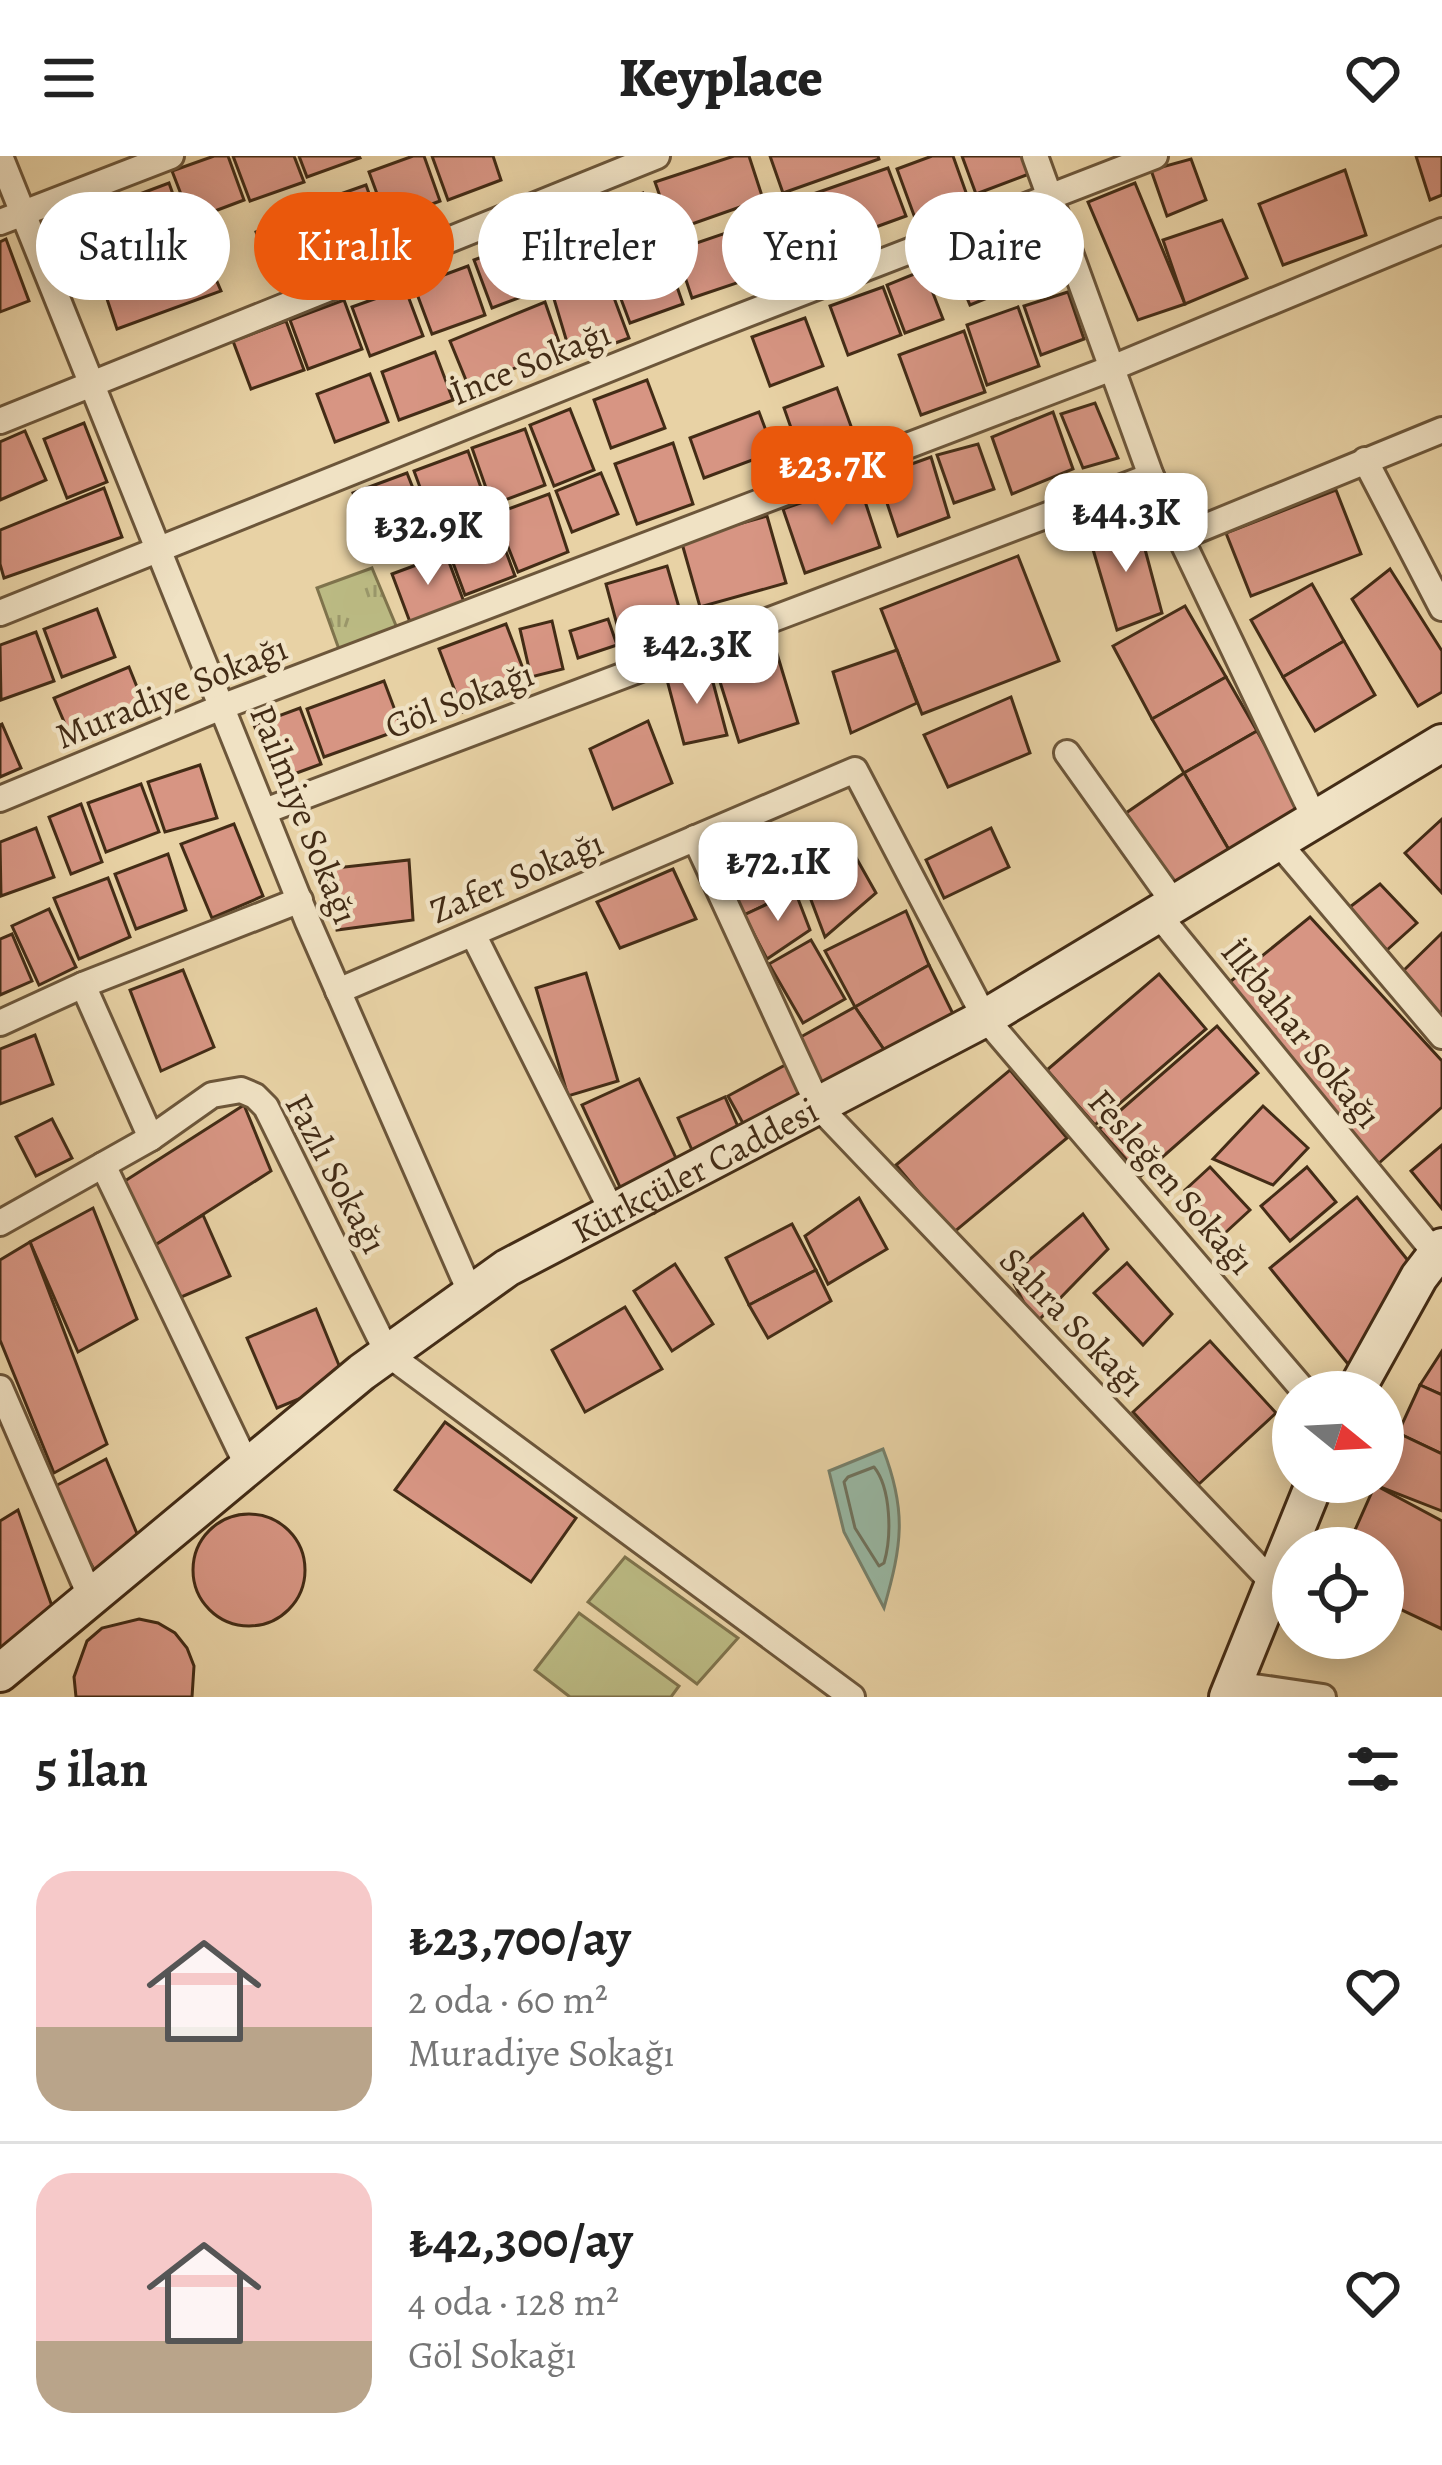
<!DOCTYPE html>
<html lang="tr">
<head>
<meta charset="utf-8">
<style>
	:root { --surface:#fff; --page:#f6f6f6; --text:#222; --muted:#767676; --line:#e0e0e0; --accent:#ea580c }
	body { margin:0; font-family:Alegreya,serif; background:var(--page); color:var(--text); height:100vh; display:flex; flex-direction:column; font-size:45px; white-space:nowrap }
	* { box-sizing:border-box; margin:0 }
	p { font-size:39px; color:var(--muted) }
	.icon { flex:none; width:66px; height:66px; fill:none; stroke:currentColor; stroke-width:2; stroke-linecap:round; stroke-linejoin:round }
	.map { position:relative; height:1541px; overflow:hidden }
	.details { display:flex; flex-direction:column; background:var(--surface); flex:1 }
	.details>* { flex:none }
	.hud { position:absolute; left:36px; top:36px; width:1371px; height:108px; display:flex; gap:24px }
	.needle { width:78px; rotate:108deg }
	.controls { position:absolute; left:1272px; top:1215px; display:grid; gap:24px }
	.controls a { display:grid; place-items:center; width:132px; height:132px; border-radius:50%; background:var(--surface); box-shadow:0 6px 30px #0003; font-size:60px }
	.price { position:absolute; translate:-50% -102px; padding:0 27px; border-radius:24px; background:#fff; color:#222; font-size:39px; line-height:78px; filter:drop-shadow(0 3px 6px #0008) }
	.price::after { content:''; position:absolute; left:50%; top:72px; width:36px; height:27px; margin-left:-18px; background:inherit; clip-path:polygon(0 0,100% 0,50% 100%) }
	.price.selected { background:var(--accent); color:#fff }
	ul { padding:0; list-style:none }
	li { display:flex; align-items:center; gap:36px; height:300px; padding:0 36px }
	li+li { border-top:3px solid var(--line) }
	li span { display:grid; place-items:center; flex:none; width:336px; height:240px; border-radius:36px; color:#555 }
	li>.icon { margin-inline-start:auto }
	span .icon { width:144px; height:144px; fill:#fffc; stroke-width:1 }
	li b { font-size:51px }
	h2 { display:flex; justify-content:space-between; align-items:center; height:144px; padding:0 36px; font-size:51px }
	.chip { padding:0 42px; border-radius:54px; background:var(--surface); box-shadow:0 6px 30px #0003; font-size:42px; line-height:108px }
	.chip.selected { background:var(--accent); color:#fff }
	header { display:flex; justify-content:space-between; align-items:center; height:156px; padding:0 36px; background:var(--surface); font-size:54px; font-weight:800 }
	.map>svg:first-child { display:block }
	.park { fill:url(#park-tufts); stroke:#7f734c; stroke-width:3 }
	.pitch { fill:#bbba83; stroke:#7f734c; stroke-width:3 }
	.water { fill:#98b8a4; stroke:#76806b; stroke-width:3 }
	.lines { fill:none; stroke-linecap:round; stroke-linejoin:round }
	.shore { stroke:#6e725d; stroke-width:3 }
	.building { fill:#d79583; stroke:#432c16; stroke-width:3 }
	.street-casing { stroke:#6c563a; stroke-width:30 }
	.secondary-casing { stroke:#432c16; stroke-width:42 }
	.street { stroke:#f0e2c4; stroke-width:24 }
	.secondary { stroke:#f0e2c4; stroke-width:36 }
	.labels { text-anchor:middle; stroke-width:9; stroke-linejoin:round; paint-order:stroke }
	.street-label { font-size:36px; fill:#432c16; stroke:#f0e2c4 }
</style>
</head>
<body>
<header><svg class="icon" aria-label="menu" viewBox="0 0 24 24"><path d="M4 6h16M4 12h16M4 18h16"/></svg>Keyplace<svg class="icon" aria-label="heart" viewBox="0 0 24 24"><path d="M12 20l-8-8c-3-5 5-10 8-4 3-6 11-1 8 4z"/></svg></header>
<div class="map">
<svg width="1442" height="1541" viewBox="0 0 1442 1541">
	<defs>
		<pattern id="park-tufts" width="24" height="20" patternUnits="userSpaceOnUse" patternTransform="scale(3)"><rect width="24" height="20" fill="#bbba83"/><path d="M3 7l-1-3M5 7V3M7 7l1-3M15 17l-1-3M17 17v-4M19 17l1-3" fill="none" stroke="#9a976a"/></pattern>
	</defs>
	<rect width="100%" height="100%" fill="#e8d2a5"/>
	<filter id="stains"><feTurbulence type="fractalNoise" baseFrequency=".00167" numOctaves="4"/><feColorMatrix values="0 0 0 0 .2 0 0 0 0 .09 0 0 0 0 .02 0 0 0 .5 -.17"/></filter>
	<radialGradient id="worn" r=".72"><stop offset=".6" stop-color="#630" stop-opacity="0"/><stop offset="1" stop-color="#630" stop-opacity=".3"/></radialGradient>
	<path class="park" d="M372,412L397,472L340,496L317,432Z"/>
	<g class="pitch">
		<path d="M625,1401L738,1482L697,1528L588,1446Z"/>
		<path d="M579,1457L679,1530L671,1541H570L535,1514Z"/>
	</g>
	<path class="water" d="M883,1293C907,1355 902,1389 884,1452L844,1376L829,1315Z"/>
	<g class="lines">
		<path class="shore" d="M874,1311C891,1332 892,1380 884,1407L879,1410L855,1372L844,1326L848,1321Z"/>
	</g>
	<g class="building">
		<path d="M214,0H228L244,44L191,64L172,15Z"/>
		<path d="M233,0H294L304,26L250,45Z"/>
		<path d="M299,0H359L360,2L307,21Z"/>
		<path d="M413,0H424L440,45L387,65L369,16Z"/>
		<path d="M432,0H493L501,24L448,44Z"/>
		<path d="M734,0H749L763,43L672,75L655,26Z"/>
		<path d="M770,0H878L879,3L783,37Z"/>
		<path d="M932,0H953L968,42L915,62L897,13Z"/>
		<path d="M962,0H1023L1029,18L976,38Z"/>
		<path d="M1416,0H1442V39L1430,44Z"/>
		<path d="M1191,3L1206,44L1167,60L1151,14Z"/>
		<path d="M888,12L906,60L810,95L793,45Z"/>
		<path d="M1345,14L1366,79L1283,109L1259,48Z"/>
		<path d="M169,27L186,75L96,105L81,60Z"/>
		<path d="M1135,27L1185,148L1138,164L1088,46Z"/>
		<path d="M366,29L383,77L330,97L312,48Z"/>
		<path d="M643,37L661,85L608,105L590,57Z"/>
		<path d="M310,56L328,104L274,124L256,76Z"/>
		<path d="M586,58L606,110L559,129L538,77Z"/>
		<path d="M1043,62L1064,111L970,149L950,101Z"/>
		<path d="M767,63L784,111L692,142L676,94Z"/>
		<path d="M1222,64L1247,122L1185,148L1163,84Z"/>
		<path d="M6,83L29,145L0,156V86Z"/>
		<path d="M528,84L545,132L492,152L474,104Z"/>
		<path d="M666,99L683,148L630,167L612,119Z"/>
		<path d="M206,100L221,135L117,173L105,137Z"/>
		<path d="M468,110L485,159L432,178L414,130Z"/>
		<path d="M924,114L943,163L905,177L887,129Z"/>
		<path d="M607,123L629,182L572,203L554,143Z"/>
		<path d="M883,131L901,179L848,199L830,150Z"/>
		<path d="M405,132L423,180L370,200L352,151Z"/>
		<path d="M1068,136L1084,183L1041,199L1024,150Z"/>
		<path d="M344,144L362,193L308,213L290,164Z"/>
		<path d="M545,146L562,195L468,229L450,185Z"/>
		<path d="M1018,151L1039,210L987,229L967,169Z"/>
		<path d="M805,162L823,210L770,230L752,181Z"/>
		<path d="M286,165L304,214L251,233L233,185Z"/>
		<path d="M964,175L985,236L921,259L899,199Z"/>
		<path d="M435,196L453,244L399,264L382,216Z"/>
		<path d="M370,218L388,266L335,286L317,238Z"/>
		<path d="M647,224L665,272L611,292L594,244Z"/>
		<path d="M837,232L855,281L801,300L784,252Z"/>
		<path d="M1095,247L1118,302L1083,312L1061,258Z"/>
		<path d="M570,253L594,314L554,330L530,269Z"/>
		<path d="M759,256L774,296L704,322L690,282Z"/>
		<path d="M1053,256L1073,313L1012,338L992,281Z"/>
		<path d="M84,267L107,326L67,342L44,283Z"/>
		<path d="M525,273L545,329L492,349L472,292Z"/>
		<path d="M25,275L46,324L0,344V286Z"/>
		<path d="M673,287L693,348L637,368L615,308Z"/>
		<path d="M978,288L994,333L954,347L937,299Z"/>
		<path d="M468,295L485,343L432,364L414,315Z"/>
		<path d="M931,301L949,361L898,380L878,320Z"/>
		<path d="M407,317L433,383L378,403L353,337Z"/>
		<path d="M601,317L618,358L572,376L556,335Z"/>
		<path d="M859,327L880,391L805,417L783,353Z"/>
		<path d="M104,332L122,381L4,422L0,408V374Z"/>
		<path d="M1336,334L1361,398L1251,440L1226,377Z"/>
		<path d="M549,338L568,396L518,416L495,358Z"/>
		<path d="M492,358L515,420L465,439L442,377Z"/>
		<path d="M767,360L786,427L700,451L681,384Z"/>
		<path d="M1138,367L1162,457L1117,474L1089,380Z"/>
		<path d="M446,398L464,446L410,466L392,418Z"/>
		<path d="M1018,400L1059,505L922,558L881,453Z"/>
		<path d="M667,410L682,462L620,480L606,428Z"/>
		<path d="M1390,413L1442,495V536L1418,550L1352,443Z"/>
		<path d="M1312,428L1344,485L1283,521L1251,464Z"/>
		<path d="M1185,450L1226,521L1152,563L1113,490Z"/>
		<path d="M97,453L115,501L62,521L44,473Z"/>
		<path d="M608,463L617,489L578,502L570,475Z"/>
		<path d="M552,465L563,513L531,521L520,473Z"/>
		<path d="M506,468L530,531L463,556L439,493Z"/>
		<path d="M36,476L54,525L1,544L0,489Z"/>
		<path d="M1344,485L1375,539L1315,575L1283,521Z"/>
		<path d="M775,491L798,567L739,586L715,510Z"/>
		<path d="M897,494L917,547L851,577L833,516Z"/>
		<path d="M129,511L147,556L73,587L54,542Z"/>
		<path d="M710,515L727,579L684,588L667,524Z"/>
		<path d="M1226,521L1257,575L1184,617L1152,563Z"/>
		<path d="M384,525L402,573L324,601L307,553Z"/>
		<path d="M1011,541L1030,597L948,631L924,579Z"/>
		<path d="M300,552L321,608L275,625L254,569Z"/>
		<path d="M648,565L672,627L613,653L590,593Z"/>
		<path d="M2,568L21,612L0,621V569Z"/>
		<path d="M1257,575L1303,656L1232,699L1184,617Z"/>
		<path d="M200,609L217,662L165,676L148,626Z"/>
		<path d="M1184,617L1232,699L1175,735L1126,657Z"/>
		<path d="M141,628L159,676L106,696L88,647Z"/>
		<path d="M81,648L102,706L71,718L49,661Z"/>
		<path d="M1442,663V737L1405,697Z"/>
		<path d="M234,668L263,740L212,762L181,688Z"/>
		<path d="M36,672L54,721L1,740L0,686Z"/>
		<path d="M991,672L1009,711L944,742L926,704Z"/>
		<path d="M845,682L876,737L825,781L799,712Z"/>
		<path d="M788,689L795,735L744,759L723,718Z"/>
		<path d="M168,698L186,754L136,773L115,718Z"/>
		<path d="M409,704L413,764L337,774L326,713Z"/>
		<path d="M673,713L696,763L620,792L597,746Z"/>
		<path d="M108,722L130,781L79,803L54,742Z"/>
		<path d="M1380,728L1417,767L1387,794L1346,754Z"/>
		<path d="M795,735L810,774L767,803L744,759Z"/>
		<path d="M49,753L76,811L39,829L12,770Z"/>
		<path d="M906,755L929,809L855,851L825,795Z"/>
		<path d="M1310,761L1442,905V951L1378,1008L1220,834Z"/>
		<path d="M1442,777V860L1401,817Z"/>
		<path d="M12,778L32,825L0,839V783Z"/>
		<path d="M811,784L845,843L803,867L769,808Z"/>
		<path d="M929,809L956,864L889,901L855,851Z"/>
		<path d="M183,814L214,891L161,915L130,834Z"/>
		<path d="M586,817L618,925L568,940L536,832Z"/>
		<path d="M1159,818L1206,873L1095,969L1047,914Z"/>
		<path d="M855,851L889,901L826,939L797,883Z"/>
		<path d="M1217,870L1258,917L1141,1020L1099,973Z"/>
		<path d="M35,879L53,928L0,948V893Z"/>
		<path d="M787,908L808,947L750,980L728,940Z"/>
		<path d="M1010,914L1067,982L953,1077L896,1009Z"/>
		<path d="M639,923L683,1017L626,1044L582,949Z"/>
		<path d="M725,941L739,973L692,994L678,962Z"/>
		<path d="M244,949L271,1015L149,1093L117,1030Z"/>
		<path d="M1263,950L1308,992L1273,1029L1213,1003Z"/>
		<path d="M52,963L72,1002L36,1020L16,981Z"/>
		<path d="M1442,989V1053L1411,1015Z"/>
		<path d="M1210,1011L1250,1054L1225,1077L1185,1034Z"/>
		<path d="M1307,1011L1336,1046L1290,1085L1261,1050Z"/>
		<path d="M1357,1041L1414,1112L1357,1219L1270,1112Z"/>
		<path d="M859,1042L887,1093L828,1128L805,1080Z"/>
		<path d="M93,1052L137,1163L78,1196L30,1086Z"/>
		<path d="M1083,1058L1108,1093L1035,1168L1010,1120Z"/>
		<path d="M203,1059L230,1120L172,1145L149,1093Z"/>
		<path d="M792,1068L816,1114L749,1149L726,1102Z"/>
		<path d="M30,1086L107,1288L54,1317L0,1184V1104Z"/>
		<path d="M1127,1107L1172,1158L1143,1189L1094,1137Z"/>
		<path d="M675,1108L713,1168L672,1195L634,1135Z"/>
		<path d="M816,1114L831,1145L768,1182L749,1149Z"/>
		<path d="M625,1151L662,1213L585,1256L552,1194Z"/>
		<path d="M316,1153L345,1224L277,1252L247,1182Z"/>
		<path d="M1210,1185L1276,1257L1199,1328L1133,1256Z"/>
		<path d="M1442,1195V1239L1420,1229Z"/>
		<path d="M1420,1229L1442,1239V1298L1398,1277Z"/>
		<path d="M445,1266L576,1362L531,1426L395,1334Z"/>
		<path d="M1398,1277L1442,1298V1355L1375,1329L1383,1326V1311Z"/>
		<path d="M106,1303L138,1380L95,1415L48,1334Z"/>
		<path d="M1375,1329L1442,1365V1473L1383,1445V1392H1347Z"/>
		<path d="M18,1354L53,1453L0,1495V1365Z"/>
		<circle cx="249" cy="1414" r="56"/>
		<path d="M139,1463L158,1467L175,1477L187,1492L194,1510L192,1541H76L74,1521L87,1485L102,1472Z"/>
	</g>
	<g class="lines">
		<g class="street-casing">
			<g id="street">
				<path d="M0,0L308,766L471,1138"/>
				<path d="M1035,0L1151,320L1314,661"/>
				<path d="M0,66L171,0"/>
				<path d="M0,265L657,0"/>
				<path d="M1365,304L1442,452"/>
				<path d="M1178,382L1442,274"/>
				<path d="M0,457L698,177L1155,0"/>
				<path d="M1067,597L1174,747"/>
				<path d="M0,643L224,550L1112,212L1442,75"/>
				<path d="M265,655L1151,320"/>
				<path d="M695,682L819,951L1275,1429"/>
				<path d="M1277,685L1442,880"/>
				<path d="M1157,757L1436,1098"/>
				<path d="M473,778L613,1057"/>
				<path d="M83,829L151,982"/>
				<path d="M338,835L855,614L985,862L1305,1236"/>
				<path d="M0,867L83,829L300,744"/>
				<path d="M103,1009L248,1311"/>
				<path d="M0,1067L151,982L212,939L241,934L255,940L266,951L388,1198L852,1541"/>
				<path d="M0,1232L91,1442"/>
				<path d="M1234,1528L1323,1541"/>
			</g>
		</g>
		<g class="secondary-casing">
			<g id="secondary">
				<path d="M1355,1236L1419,1121L1442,1091"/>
				<path id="s1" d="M0,1517L362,1216L507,1112L985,862L1442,587"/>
				<path d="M1228,1541L1315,1326"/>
			</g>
		</g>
		<use href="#street" class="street"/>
		<use href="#secondary" class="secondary"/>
	</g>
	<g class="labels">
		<g class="street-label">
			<text transform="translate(530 206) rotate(-22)" y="13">İnce Sokağı</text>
			<text transform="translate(171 535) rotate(-22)" y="13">Muradiye Sokağı</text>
			<text transform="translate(459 543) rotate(-21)" y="13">Göl Sokağı</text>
			<text transform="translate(305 658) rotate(68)" y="13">Pailmiye Sokağı</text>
			<text transform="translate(516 720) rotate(-23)" y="13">Zafer Sokağı</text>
			<text transform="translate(1302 877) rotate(51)" y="13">İlkbahar Sokağı</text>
			<text dy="13" stroke="none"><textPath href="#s1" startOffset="861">Kürkçüler Caddesi</textPath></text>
			<text transform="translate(337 1017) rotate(62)" y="13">Fazlı Sokağı</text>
			<text transform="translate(1172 1025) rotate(49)" y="13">Fesleğen Sokağı</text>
			<text transform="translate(1073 1165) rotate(46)" y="13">Sahra Sokağı</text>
		</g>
	</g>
	<rect width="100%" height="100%" filter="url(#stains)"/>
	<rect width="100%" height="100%" fill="url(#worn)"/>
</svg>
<div class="controls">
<a><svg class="needle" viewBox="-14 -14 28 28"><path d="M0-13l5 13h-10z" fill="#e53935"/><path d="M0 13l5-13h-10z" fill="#767676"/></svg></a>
<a><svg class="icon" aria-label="locate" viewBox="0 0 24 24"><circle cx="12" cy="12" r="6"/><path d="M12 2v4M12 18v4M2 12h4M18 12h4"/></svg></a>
</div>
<b class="price selected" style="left:832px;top:372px">₺23.7K</b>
<b class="price" style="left:1126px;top:419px">₺44.3K</b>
<b class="price" style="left:428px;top:432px">₺32.9K</b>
<b class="price" style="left:697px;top:551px">₺42.3K</b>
<b class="price" style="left:778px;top:768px">₺72.1K</b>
<div class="hud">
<a class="chip">Satılık</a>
<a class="chip selected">Kiralık</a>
<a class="chip">Filtreler</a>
<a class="chip">Yeni</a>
<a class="chip">Daire</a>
</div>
</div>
<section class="details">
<h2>5 ilan<svg class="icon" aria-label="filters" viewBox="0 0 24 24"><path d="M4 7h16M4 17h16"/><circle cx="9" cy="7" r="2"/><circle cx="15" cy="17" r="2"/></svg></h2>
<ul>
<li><span style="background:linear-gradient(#f6c9c9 65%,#b9a48a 0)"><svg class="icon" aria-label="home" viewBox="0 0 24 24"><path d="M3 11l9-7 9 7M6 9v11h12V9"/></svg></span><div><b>₺23,700/ay</b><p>2 oda · 60 m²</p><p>Muradiye Sokağı</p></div><svg class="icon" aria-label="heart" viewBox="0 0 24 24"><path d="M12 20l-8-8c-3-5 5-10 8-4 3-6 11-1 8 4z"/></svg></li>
<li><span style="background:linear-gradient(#f6c9c9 70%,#b9a48a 0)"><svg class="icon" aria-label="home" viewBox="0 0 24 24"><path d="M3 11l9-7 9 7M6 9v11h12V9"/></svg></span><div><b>₺42,300/ay</b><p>4 oda · 128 m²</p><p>Göl Sokağı</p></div><svg class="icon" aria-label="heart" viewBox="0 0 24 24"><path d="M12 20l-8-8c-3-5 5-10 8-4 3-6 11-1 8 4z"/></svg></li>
</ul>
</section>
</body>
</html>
